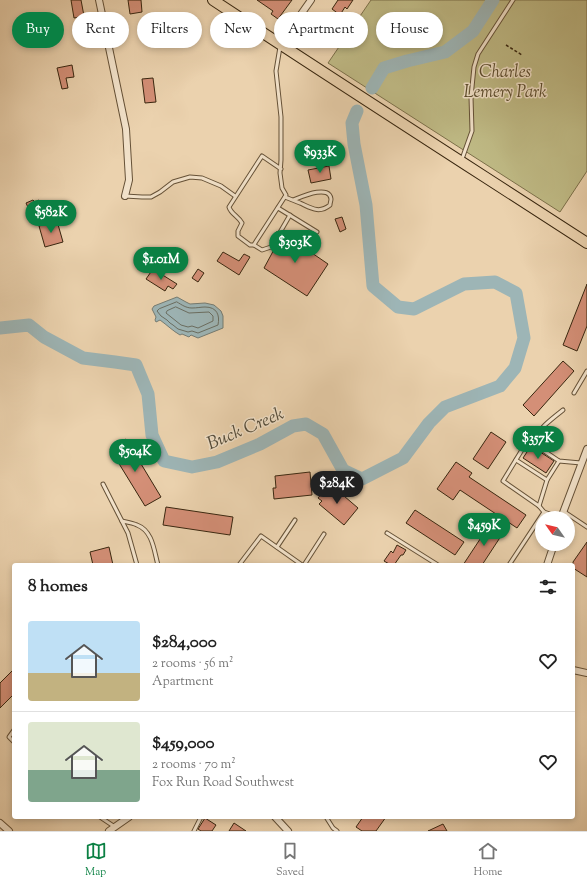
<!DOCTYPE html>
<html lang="en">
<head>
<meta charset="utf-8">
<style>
	:root { --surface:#fff; --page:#f6f6f6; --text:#222; --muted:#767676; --line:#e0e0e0; --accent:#0b8043 }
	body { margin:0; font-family:"Sorts Mill Goudy",serif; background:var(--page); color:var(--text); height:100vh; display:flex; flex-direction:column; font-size:15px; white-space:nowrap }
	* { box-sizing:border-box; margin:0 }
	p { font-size:13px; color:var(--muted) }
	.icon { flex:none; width:22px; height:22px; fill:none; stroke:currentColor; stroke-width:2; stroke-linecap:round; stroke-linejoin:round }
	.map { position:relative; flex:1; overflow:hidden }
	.details { position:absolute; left:12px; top:563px; width:563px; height:256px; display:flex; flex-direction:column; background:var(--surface); border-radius:4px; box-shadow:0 2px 6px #0003 }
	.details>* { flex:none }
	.top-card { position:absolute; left:12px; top:12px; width:563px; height:36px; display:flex; gap:8px }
	.needle { width:26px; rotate:304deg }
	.buttons { position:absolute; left:535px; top:511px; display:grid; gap:8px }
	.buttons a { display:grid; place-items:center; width:40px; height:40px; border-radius:50%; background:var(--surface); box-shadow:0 2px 6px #0003; font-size:20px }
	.price { position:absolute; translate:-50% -34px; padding:0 9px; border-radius:14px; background:var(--accent); color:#fff; font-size:13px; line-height:26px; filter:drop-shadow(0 1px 2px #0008) }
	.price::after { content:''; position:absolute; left:50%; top:24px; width:12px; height:9px; margin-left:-6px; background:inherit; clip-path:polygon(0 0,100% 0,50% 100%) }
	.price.on { background:#222; color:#fff }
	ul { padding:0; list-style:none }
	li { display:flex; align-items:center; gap:12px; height:100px; padding:0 16px }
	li+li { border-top:1px solid var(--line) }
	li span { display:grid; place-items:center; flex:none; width:112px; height:80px; border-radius:4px; color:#555 }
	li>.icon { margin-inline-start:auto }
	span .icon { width:48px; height:48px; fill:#fffc; stroke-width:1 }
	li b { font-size:17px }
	h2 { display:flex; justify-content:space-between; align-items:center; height:48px; padding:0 16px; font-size:17px }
	.pill { padding:0 14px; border-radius:18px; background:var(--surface); box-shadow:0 2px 6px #0003; font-size:14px; line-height:36px }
	.pill.on { background:var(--accent); color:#fff }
	.dock { display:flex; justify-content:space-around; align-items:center; height:56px; border-top:1px solid var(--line); background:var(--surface); font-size:11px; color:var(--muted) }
	.dock a { display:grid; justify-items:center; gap:2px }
	.dock .on { color:var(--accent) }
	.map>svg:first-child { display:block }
	.green { fill:#bfba85; stroke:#7c704a }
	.water { fill:#9db5b6; stroke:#757c73 }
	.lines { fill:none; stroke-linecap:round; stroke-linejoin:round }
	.shore { stroke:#6a6e62; stroke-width:1 }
	.river { stroke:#9db5b6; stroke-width:13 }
	.building { fill:#d48f77; stroke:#38260f }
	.lane-casing { stroke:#655137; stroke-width:5 }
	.street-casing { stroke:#655137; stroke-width:8 }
	.primary-casing { stroke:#38260f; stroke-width:12 }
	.path { stroke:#38260f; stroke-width:1.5; stroke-dasharray:3 2; stroke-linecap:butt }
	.lane { stroke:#f2e2ca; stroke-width:3 }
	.street { stroke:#f2e2ca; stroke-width:6 }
	.primary { stroke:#ebd2ae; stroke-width:10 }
	.labels { text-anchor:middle; stroke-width:3; stroke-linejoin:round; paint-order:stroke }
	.park-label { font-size:17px; font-style:italic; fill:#5a4b2c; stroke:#f2e2ca }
	.water-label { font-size:18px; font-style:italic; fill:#514a39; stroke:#f2e2ca }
</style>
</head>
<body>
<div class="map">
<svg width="587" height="831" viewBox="0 0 587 831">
	<rect width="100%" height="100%" fill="#ebd2ae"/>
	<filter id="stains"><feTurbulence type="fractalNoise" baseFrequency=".005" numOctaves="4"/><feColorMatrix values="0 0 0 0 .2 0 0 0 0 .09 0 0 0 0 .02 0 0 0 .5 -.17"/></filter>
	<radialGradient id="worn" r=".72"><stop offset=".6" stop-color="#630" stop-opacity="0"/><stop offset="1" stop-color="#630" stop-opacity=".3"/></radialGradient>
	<path class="green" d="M371,0H587V171L560,212L328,63Z"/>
	<path class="water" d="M177,297L186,302L190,304L205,303L214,305L221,311L223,316V328L198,338L191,335L189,337L182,334L180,335C173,331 167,325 160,320L156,322L155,320L156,317L152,309L154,306Z"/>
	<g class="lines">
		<g class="shore">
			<path d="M177,302C182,305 186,308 192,308C197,308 201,307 205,307C217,307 220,315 218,325L198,333L192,331L188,332L178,329L173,325L170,323L167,320L161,316L157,311L159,309Z"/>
			<path d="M176,307L189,313L209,312L213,316V321L198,328L192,326L188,327L181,325L166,313L167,311Z"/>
		</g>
		<g class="river">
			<path d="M372,88L384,68L407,61L445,52L473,31L493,0"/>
			<path d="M0,328L29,325L44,337L83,358L115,362L136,365L148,394L152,435L164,461L192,467L217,462L260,444L293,426L306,424L323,434L343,470L362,479L403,458L429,423L445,407L500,386L515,368L524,338L516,293L495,282L464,284L414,309L398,307L373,286L366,205L354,144L352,123L357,111"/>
		</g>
	</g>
	<g class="building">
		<path d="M71,0H81L84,16L74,18Z"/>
		<path d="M128,0H141L142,12L130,14Z"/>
		<path d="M257,0H292L278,19L271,14L273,11Z"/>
		<path d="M338,0H353L347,9L345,7L340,15L332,9Z"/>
		<path d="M337,19L342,23L338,30L331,25V31H328L327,42L317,41V21L334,22Z"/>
		<path d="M72,65L74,77L66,78L68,88L62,89L57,68Z"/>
		<path d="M153,78L156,102L145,103L142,79Z"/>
		<path d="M329,166L331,179L311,183L308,170Z"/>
		<path d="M33,200L35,202L39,200L43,208L31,214L26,203Z"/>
		<path d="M342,217L346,229L340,232L335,219Z"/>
		<path d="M57,221L63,242L45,247L39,226Z"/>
		<path d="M276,232H277L276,235L279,237L282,235L284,236L287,232L293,235L290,238L328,264L307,296L264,268L277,244L275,240L270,241Z"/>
		<path d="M223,252L239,261L244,254L250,257L239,275L217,261Z"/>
		<path d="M153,269L177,284L173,289L168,286L165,291L146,279Z"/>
		<path d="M198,269L204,273L198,282L192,278Z"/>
		<path d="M587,284V326L577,351L563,345Z"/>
		<path d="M563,361L574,371L534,416L523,405Z"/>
		<path d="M491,432L506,442L488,469L473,459Z"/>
		<path d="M126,439L161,497L145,506L110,449Z"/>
		<path d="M531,446L554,461L546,473L523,458Z"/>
		<path d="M456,462L472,473L469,477L526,515L517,528L460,490L453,500L437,489Z"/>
		<path d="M310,472L312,495L274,499L273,488H276L275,476Z"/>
		<path d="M330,484L358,508L344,525L319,504L322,501L318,498Z"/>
		<path d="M166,507L233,517L230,535L163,525Z"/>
		<path d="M415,510L464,542L455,555L406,523Z"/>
		<path d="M490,524L503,533L482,565H463Z"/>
		<path d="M587,542V577L573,568V562Z"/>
		<path d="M397,545L406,550L403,555H401L394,565H391L384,561L391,551L393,553Z"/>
		<path d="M109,547L113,565H93L90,552Z"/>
		<path d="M14,669V694L0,708V683Z"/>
		<path d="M363,817H386L376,831H362L356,827Z"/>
		<path d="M205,818L216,825L212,831H201L198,829Z"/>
		<path d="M234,823L246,831H229Z"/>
		<path d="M443,824L447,831H428Z"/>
	</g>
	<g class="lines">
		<g class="lane-casing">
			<g id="lane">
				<path d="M280,47L276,71L281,117V160L280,173L282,188L286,195L255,243L254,245H250L238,236V231L242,223C238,216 231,214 229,207L262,156L281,169"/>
				<path d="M462,159L472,131L471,97L474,67L478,54L513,0"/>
				<path d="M125,196L142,197H151L160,192L173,182L190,177L202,178L221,186L235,196"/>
				<path d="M285,197C290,199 295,201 300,203C311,208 319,214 330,205C330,203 331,201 331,199C329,184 301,197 293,200"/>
				<path d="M278,208L317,232"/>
				<path d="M279,234L290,215"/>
				<path d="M254,245L262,250L271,247L274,243"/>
				<path d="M574,393L587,371"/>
				<path d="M531,442C541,427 549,421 563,410"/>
				<path d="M516,460L547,480L559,461"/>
				<path d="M103,484L128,533L137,565"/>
				<path d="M539,506L547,480"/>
				<path d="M563,511L587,527"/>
				<path d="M544,512L539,506L503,481L528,440L559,461L581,463"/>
				<path d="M122,521C127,522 133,523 137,525C153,531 154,551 158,565"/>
				<path d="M387,533L438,565"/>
				<path d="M277,547L295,520"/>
				<path d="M239,565L261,536L302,565"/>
				<path d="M304,565L324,534"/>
				<path d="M509,565L544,512L561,518"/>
				<path d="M14,730L9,737L14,742"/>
				<path d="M100,817L115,827"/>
				<path d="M326,817L333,828L337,831"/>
				<path d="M194,831L201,817"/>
			</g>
		</g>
		<g class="street-casing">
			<g id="street">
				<path d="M99,0L126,129L129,180L125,196"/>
				<path d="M280,44L311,0"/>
				<path d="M561,518L587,449"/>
				<path d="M547,565L554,544"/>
				<path d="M573,670L587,673"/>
				<path d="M275,817L288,831"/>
				<path d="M0,823L9,831"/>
				<path d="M109,831L129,817"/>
			</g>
		</g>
		<g class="primary-casing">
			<path id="primary" d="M213,0C337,82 462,162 587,243"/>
		</g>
		<path class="path" d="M506,45L522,55"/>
		<use href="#lane" class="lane"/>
		<use href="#street" class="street"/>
		<use href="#primary" class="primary"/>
	</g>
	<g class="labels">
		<g class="park-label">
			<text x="505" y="77">Charles<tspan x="505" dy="20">Lemery Park</tspan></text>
		</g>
		<g class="water-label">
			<text transform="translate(245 428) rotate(-23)" y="6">Buck Creek</text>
		</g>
	</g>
	<rect width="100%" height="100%" filter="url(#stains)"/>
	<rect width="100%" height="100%" fill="url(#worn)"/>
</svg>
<div class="buttons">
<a><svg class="needle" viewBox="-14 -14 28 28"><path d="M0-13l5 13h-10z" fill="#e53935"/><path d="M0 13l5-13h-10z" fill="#767676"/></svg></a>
</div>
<b class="price" style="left:320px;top:174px">$933K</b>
<b class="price" style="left:51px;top:234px">$582K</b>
<b class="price" style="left:295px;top:264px">$303K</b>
<b class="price" style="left:161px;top:281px">$1.01M</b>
<b class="price" style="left:538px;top:460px">$357K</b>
<b class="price" style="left:135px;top:473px">$504K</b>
<b class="price on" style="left:337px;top:505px">$284K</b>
<b class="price" style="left:484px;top:547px">$459K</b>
<div class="top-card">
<a class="pill on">Buy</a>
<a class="pill">Rent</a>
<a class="pill">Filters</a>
<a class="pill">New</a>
<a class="pill">Apartment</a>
<a class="pill">House</a>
</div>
<section class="details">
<h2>8 homes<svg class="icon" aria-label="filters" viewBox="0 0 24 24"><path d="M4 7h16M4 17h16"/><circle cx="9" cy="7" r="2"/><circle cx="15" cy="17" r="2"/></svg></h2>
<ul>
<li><span style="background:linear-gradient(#bfe0f5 65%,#c2b280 0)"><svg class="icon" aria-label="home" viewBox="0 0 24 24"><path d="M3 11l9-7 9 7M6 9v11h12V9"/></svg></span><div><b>$284,000</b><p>2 rooms · 56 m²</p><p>Apartment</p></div><svg class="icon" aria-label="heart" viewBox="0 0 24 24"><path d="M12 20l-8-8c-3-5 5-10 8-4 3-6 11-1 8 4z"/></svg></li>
<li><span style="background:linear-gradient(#dfe7d0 60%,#7fa58c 0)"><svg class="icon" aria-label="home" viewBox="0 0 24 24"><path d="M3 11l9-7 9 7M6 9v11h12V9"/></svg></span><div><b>$459,000</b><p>2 rooms · 70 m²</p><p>Fox Run Road Southwest</p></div><svg class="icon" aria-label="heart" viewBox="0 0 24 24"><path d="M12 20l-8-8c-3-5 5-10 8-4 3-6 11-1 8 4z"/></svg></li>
</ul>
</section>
</div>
<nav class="dock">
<a class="on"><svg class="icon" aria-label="map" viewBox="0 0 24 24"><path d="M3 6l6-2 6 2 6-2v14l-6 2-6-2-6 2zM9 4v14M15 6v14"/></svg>Map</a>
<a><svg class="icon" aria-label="saved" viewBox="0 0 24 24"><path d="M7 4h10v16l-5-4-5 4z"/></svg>Saved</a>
<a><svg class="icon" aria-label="home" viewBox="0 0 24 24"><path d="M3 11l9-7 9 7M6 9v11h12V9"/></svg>Home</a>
</nav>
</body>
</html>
